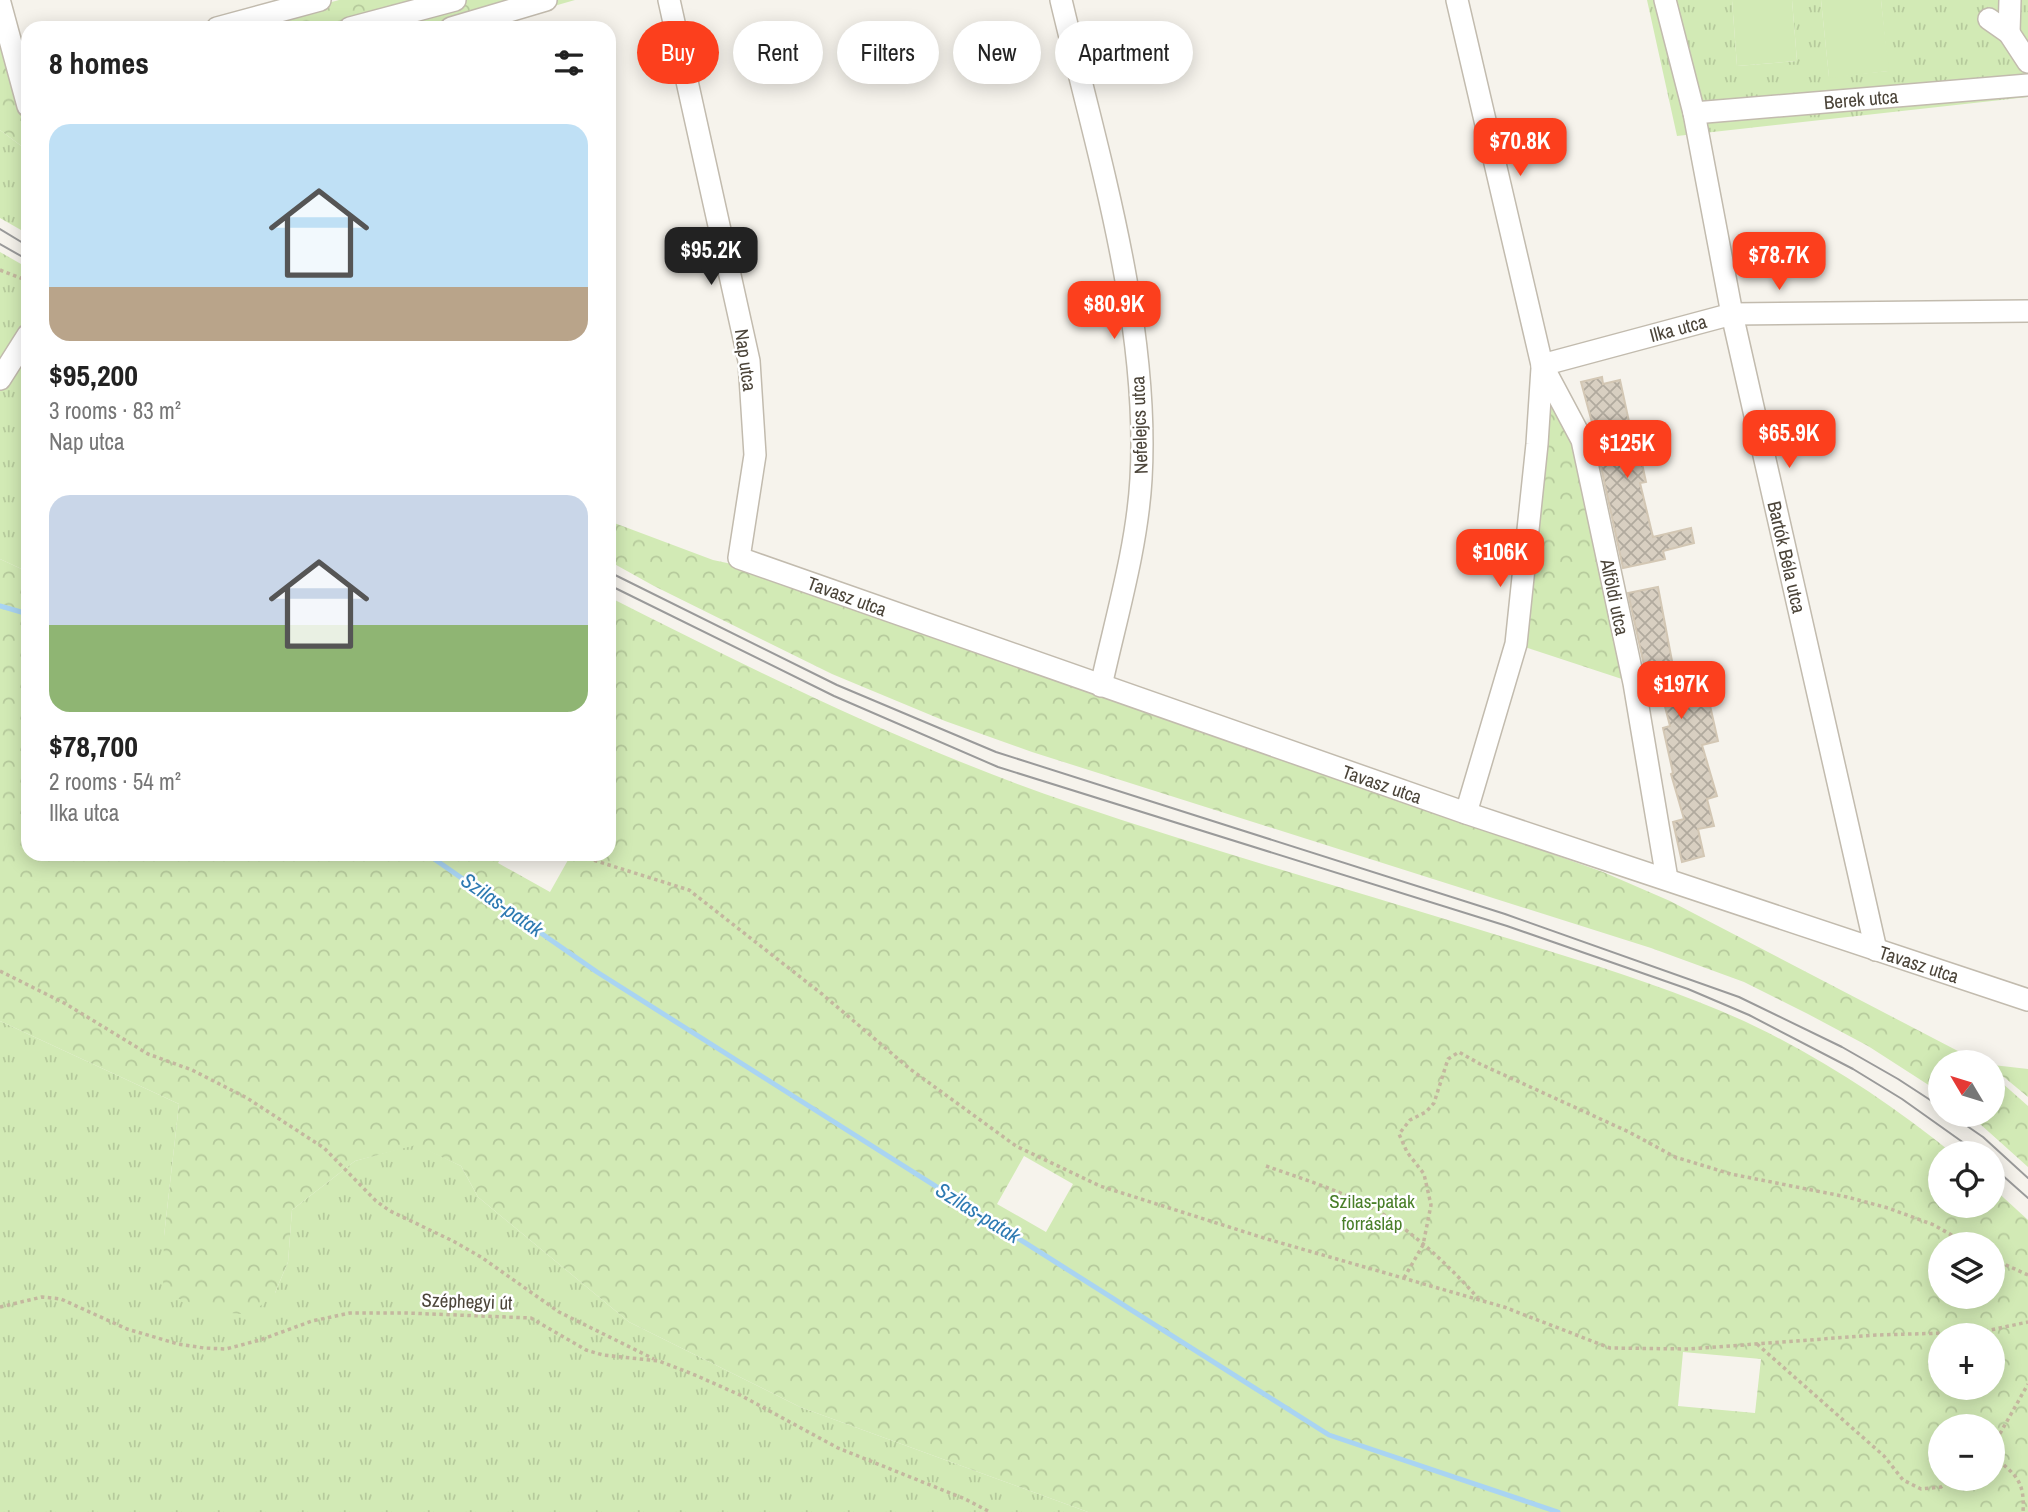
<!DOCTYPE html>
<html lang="en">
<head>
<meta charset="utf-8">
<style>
	:root { --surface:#fff; --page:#f6f6f6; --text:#222; --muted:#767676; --accent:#fc3f1d }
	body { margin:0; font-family:"Archivo Narrow",sans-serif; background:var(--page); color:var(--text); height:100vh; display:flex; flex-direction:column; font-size:26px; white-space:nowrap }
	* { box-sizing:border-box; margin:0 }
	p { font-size:23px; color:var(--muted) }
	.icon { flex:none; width:38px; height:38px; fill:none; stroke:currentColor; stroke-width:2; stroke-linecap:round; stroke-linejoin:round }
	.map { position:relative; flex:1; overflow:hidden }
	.drawer { position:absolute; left:21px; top:21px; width:595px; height:840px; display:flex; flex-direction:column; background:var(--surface); border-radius:21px; box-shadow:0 4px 18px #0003 }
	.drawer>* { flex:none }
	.banner { position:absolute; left:637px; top:21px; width:665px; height:63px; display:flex; gap:14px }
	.needle { width:46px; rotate:308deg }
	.tools { position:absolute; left:1928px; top:1050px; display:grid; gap:14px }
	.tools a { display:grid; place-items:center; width:77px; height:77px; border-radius:50%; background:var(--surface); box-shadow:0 4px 18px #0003; font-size:35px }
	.price { position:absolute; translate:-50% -60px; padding:0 16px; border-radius:14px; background:var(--accent); color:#fff; font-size:23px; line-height:46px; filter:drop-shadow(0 2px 4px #0008) }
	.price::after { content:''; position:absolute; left:50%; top:42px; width:21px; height:16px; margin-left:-10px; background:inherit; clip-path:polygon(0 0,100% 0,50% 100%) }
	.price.active { background:#222; color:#fff }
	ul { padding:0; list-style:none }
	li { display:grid; align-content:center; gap:14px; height:371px; padding:0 28px }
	li span { display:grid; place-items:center; height:217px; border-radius:21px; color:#555 }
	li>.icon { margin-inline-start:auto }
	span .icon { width:126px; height:126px; fill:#fffc; stroke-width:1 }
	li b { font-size:30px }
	h2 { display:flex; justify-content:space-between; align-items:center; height:84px; padding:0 28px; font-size:30px }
	.chip { padding:0 24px; border-radius:32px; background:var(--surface); box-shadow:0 4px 18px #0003; font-size:24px; line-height:63px }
	.chip.active { background:var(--accent); color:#fff }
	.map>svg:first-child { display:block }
	.grass { fill:url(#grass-tufts) }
	.forest { fill:url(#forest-crowns); fill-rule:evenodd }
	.pitch { fill:#d2eab5 }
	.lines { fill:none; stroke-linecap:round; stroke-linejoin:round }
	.stream { stroke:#a9d4f2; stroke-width:5 }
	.building { fill:url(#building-cross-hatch); stroke:#d3c7b4; stroke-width:2 }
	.minor-casing { stroke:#c2bbae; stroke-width:24 }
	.path { stroke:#c4b79f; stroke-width:3.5; stroke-dasharray:3.5 3.5; stroke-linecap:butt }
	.minor { stroke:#fff; stroke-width:21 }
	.tram { stroke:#9a9a9a; stroke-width:2 }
	.labels { text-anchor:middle; stroke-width:5; stroke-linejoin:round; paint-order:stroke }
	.street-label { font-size:19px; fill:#4b4439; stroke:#fff }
	.park-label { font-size:19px; fill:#4a7f2a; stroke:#fff }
	.water-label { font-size:21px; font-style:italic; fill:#2e7ab2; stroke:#fff }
</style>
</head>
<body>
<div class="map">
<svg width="2028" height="1512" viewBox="0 0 2028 1512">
	<defs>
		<pattern id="grass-tufts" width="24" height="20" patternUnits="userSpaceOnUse" patternTransform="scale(1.75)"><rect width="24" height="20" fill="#d2eab5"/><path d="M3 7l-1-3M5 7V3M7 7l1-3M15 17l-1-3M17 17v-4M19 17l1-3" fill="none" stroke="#b6ca9c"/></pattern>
		<pattern id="forest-crowns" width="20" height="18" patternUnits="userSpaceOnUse" patternTransform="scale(1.75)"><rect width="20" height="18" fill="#d2eab5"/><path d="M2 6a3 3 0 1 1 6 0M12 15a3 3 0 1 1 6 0" fill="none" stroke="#b6ca9c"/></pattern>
		<pattern id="building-cross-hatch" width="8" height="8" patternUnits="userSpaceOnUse" patternTransform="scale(1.75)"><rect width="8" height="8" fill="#d8cfc1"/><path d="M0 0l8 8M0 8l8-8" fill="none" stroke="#b1aa9e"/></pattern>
	</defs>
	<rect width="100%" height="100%" fill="#f6f3ec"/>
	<g class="grass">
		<path d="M1647,0H1732L1737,66L1797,61L1792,0H1821L1829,77L1888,71L1881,0H2028V97L1677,136Z"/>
		<path d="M0,130L28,151V234L0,218Z"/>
		<path d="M0,252L28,268V572L0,559Z"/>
		<path d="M0,1021L179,1104L164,1236L275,1293L288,1262L292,1210L355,1161L416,1144L461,1166L478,1197L629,1322L800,1407L1088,1512H0Z"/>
	</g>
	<g class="forest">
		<path d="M339,0H575L478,28H237Z"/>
		<path d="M0,21L28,85V151L0,130Z"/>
		<path d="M1542,365L1582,440L1634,683L1516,644Z"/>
		<path d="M609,521L713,560L746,567L1603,872L1670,901L1979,1062H1941V1093L1868,1046L1808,1014L1744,982L1651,948L1032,752L945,721L832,674L654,586L609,561Z"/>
		<path d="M0,559L28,572V854H503L498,863L550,892L568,860L558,854H609V597C759,673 912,749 1071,803C1203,848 1338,886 1471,927C1555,953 1640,977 1721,1011C1802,1045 1884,1098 1952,1153H1941V1206H1993V1188L2028,1220V1512H1088L800,1407L629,1322L478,1197L461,1166L416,1145L355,1161L292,1210L288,1262L275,1293L250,1315L213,1311L163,1293L164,1236L179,1104L0,1021ZM1024,1156L1073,1184L1046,1232L997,1204ZM1993,1244V1297H1941V1244ZM1993,1335V1388H1941V1335ZM1683,1352L1761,1359L1755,1413L1678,1406ZM1993,1426V1479H1941V1426Z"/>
		<path d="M1993,1065L2028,1069V1097L1993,1068Z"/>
		<path d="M1993,1075L2028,1106V1167L1970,1115H1993Z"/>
	</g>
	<g class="pitch">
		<path d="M1732,0H1792L1797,61L1737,66Z"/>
		<path d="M1821,0H1881L1889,71L1829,78Z"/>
	</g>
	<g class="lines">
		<g class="stream">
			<path d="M0,606L28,614"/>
			<path d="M427,854L597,972L1329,1435L1558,1512"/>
		</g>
	</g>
	<g class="building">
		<path d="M1602,377L1603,384L1620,380L1634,445H1638L1646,482L1640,483L1653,537L1691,528L1694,543L1663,551L1665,559L1623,568L1598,453L1618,449L1612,422L1593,426L1581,382Z"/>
		<path d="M1658,587L1675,677L1715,666L1723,697L1709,701L1718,741L1702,745L1717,796L1707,799L1714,826L1698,829L1704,856L1682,862L1673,822L1684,819L1671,774L1673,773L1663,728L1670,726L1656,672L1646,674L1628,593Z"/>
	</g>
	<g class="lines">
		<g class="minor-casing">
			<g id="minor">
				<path d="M669,0L749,361L755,455L739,558L1466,813L2028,1000"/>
				<path d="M1061,0C1097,152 1150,322 1141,479C1137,548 1116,618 1101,686"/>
				<path d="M1457,0L1542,365L1582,440L1634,683L1667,879"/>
				<path d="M1665,0L1694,113L1732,314L1876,950"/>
				<path d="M0,3L28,106"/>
				<path d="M1989,19L2009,33L2028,62"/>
				<path d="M217,28L320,0"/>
				<path d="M350,28L455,0"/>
				<path d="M451,28L546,0"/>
				<path d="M2009,33L2010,0"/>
				<path d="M1694,113L2028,85"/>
				<path d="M1542,365L1732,314L2028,311"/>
				<path d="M0,379L28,335"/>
				<path d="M1466,813L1516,644L1537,444L1542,368"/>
			</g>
		</g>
		<g class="path">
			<path d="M0,270L28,281"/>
			<path d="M574,854L689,890L822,994L910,1069L1016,1146L1100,1186L1267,1239L1504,1307L1610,1348L1689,1349L1876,1335L1981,1332L2028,1322"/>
			<path d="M0,971L66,1004L148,1054L192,1070L247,1098L324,1148L376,1201L390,1211L453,1241L481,1257L559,1312L654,1359"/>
			<path d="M1266,1166C1303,1179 1342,1191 1376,1210C1415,1233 1448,1265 1478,1298"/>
			<path d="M1993,1259L2028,1275"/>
			<path d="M1404,1278L1423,1245L1431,1205L1424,1174L1407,1152L1399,1134L1410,1120L1426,1112L1434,1103L1448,1059L1459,1052L1480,1064L1629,1132L1675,1157L1731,1174L1847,1197L1888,1208L1934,1225L1967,1244"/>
			<path d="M0,1307L42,1297L61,1299L127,1329L178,1344L204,1348L226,1349L260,1340L312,1321L350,1313H407L531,1318L586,1350L603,1355L659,1361L695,1375L740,1395L838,1448L965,1499L990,1512"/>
			<path d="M1757,1344L1884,1456L1903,1480L1921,1489L1941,1487L1953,1479"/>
			<path d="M1993,1446L2028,1384"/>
			<path d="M1993,1456C2016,1475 2025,1481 2023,1512"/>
		</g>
		<use href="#minor" class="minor"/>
		<g class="tram">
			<path d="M0,229L28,246"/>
			<path d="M0,244L28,260"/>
			<path d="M609,572L837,685L996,752L1505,914L1739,997L1842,1047L1898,1079L1941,1107"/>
			<path d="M609,585L834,696L998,767L1507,926L1688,989L1749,1015L1853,1069L1902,1099L1978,1153"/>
			<path d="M1951,1115L1983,1137L2028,1178"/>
			<path d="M1993,1167L2028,1198"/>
		</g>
	</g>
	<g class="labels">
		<g class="street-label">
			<text transform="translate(1861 99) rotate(-5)" y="7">Berek utca</text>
			<text transform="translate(1678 328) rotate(-15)" y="7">Ilka utca</text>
			<text transform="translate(746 360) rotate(82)" y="7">Nap utca</text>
			<text transform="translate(1139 425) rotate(-92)" y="7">Nefelejcs utca</text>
			<text transform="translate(1787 557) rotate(77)" y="7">Bartók Béla utca</text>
			<text transform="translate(847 596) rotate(20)" y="7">Tavasz utca</text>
			<text transform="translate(1615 597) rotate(78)" y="7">Alföldi utca</text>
			<text transform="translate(1382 784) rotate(19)" y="7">Tavasz utca</text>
			<text transform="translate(1919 964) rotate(18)" y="7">Tavasz utca</text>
			<text transform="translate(467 1301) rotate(2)" y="7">Széphegyi út</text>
		</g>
		<g class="park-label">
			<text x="1372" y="1208">Szilas-patak<tspan x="1372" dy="22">forrásláp</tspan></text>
		</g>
		<g class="water-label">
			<text transform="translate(502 905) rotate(35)" y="7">Szilas-patak</text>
			<text transform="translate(978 1213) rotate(32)" y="7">Szilas-patak</text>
		</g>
	</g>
</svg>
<div class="tools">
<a><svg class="needle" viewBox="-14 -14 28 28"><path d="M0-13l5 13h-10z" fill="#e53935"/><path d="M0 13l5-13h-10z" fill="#767676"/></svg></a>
<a><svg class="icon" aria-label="locate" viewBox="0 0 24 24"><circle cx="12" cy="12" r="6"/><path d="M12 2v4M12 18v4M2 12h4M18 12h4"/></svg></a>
<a><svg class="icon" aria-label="layers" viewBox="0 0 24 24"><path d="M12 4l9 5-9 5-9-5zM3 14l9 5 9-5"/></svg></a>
<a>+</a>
<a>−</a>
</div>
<b class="price" style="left:1520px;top:178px">$70.8K</b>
<b class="price active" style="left:711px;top:287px">$95.2K</b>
<b class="price" style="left:1779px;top:292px">$78.7K</b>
<b class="price" style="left:1114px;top:341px">$80.9K</b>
<b class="price" style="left:1789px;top:470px">$65.9K</b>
<b class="price" style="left:1627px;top:480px">$125K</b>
<b class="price" style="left:1500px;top:589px">$106K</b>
<b class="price" style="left:1681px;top:721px">$197K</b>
<div class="banner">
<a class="chip active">Buy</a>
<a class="chip">Rent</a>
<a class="chip">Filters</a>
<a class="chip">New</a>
<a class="chip">Apartment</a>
</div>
<section class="drawer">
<h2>8 homes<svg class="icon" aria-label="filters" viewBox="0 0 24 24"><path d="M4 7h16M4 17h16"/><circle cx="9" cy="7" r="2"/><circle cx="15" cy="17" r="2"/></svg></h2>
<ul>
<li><span style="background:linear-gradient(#bfe0f5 75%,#b9a48a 0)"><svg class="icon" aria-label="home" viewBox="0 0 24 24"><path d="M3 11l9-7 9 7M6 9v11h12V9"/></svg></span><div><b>$95,200</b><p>3 rooms · 83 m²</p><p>Nap utca</p></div></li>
<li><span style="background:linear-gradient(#c9d6e8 60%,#8fb573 0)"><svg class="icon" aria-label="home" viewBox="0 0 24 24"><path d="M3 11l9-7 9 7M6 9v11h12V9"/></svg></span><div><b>$78,700</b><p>2 rooms · 54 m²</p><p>Ilka utca</p></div></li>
</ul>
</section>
</div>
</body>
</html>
